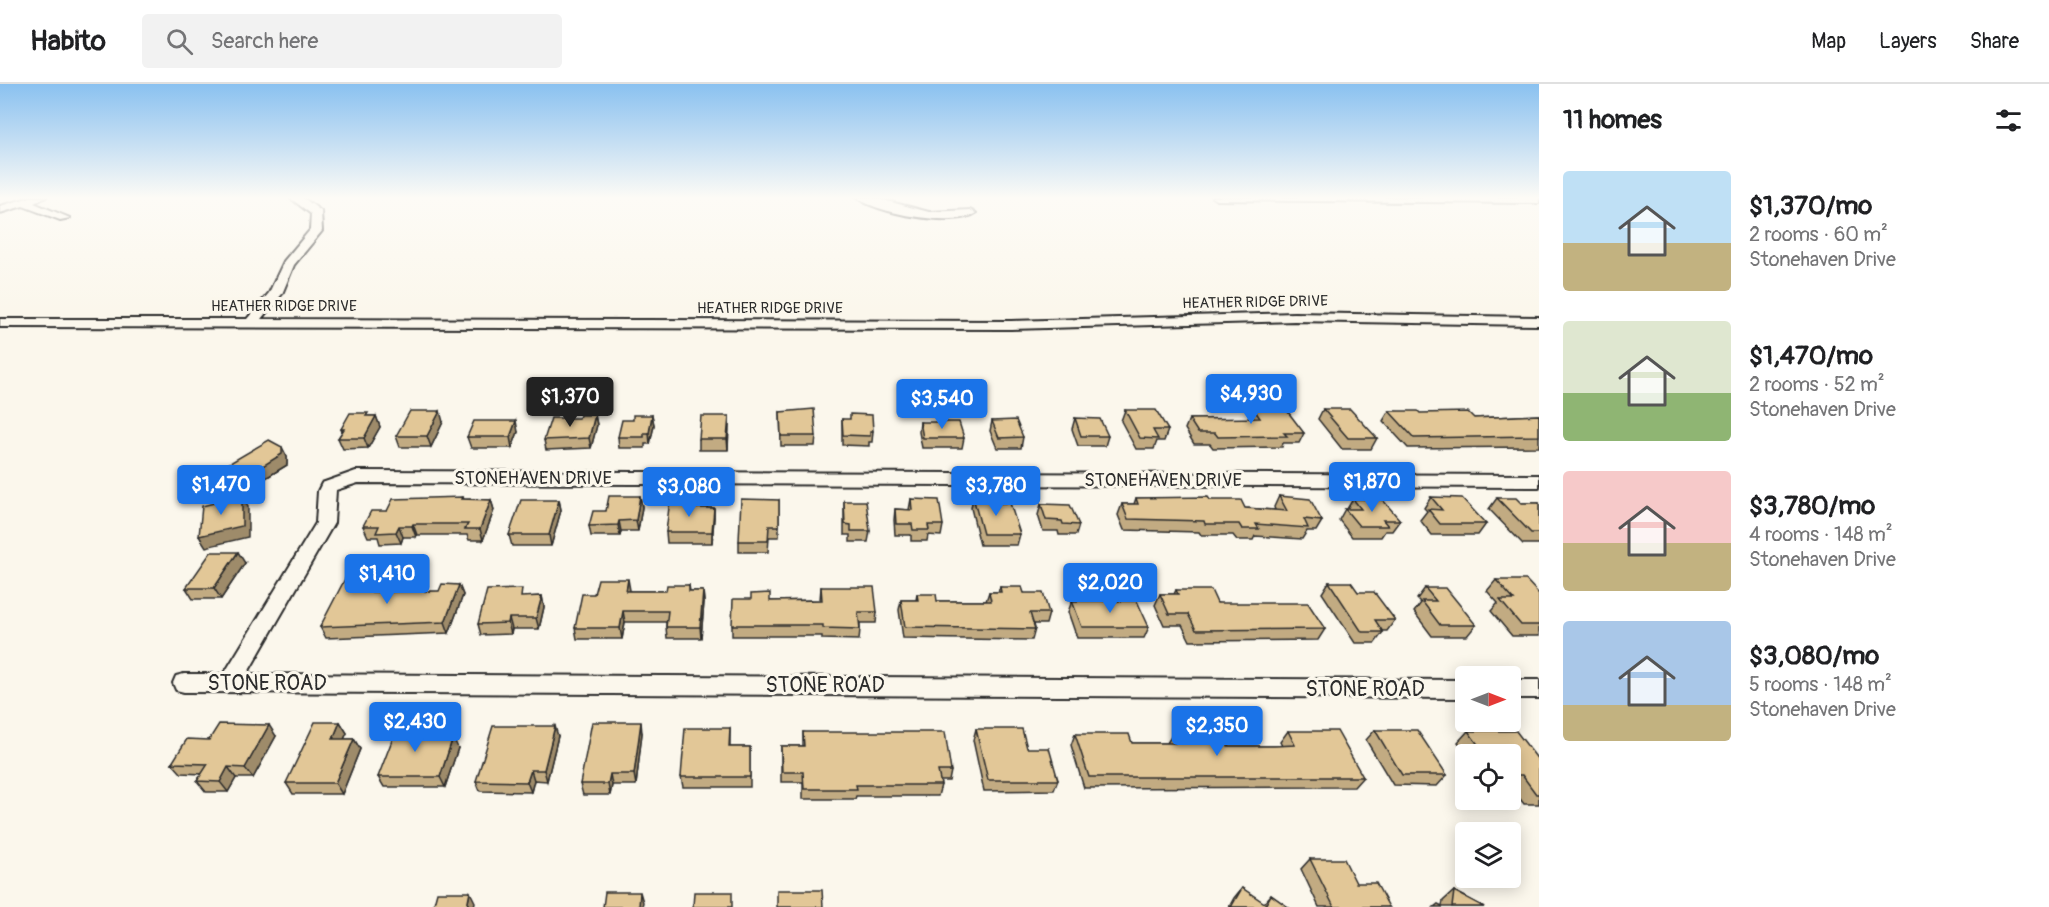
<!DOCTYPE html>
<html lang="en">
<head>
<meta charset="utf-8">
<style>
	:root { --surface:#fff; --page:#f2f2f2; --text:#202124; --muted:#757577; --line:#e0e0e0; --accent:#1a73e8 }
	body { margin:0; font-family:Pangolin,sans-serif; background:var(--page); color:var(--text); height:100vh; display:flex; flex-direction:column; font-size:22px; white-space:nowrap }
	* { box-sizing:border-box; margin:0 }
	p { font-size:20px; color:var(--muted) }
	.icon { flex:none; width:33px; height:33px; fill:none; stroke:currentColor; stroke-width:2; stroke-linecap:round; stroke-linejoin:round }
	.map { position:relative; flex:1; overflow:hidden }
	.panel { display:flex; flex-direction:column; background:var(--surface); width:510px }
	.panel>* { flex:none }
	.needle { width:39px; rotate:90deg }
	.fabs { position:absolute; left:1455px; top:582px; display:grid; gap:12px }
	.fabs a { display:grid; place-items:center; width:66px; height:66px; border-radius:6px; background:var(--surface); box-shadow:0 3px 15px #0003; font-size:30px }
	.price { position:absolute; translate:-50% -51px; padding:0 14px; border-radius:6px; background:var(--accent); color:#fff; font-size:20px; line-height:39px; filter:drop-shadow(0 2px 3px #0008) }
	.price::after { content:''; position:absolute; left:50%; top:36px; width:18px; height:14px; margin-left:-9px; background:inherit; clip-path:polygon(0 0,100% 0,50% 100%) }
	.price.active { background:#222; color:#fff }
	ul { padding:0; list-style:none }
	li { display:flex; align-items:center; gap:18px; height:150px; padding:0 24px }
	li span { display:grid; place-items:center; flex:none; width:168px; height:120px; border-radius:6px; color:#555 }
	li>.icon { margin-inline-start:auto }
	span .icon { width:72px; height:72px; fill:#fffc; stroke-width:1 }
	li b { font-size:26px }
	h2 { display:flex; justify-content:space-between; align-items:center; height:72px; padding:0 24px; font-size:26px }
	header { display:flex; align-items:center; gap:36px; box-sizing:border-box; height:84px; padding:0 30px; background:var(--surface); border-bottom:2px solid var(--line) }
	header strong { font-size:28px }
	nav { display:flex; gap:33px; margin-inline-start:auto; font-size:21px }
	.search { width:420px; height:54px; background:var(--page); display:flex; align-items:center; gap:15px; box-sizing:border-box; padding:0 21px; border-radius:6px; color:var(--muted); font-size:22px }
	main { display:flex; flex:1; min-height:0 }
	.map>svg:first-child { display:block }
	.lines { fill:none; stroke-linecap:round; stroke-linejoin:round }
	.minor-casing { stroke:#2b2b2b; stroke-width:4 }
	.minor { fill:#fbf7ec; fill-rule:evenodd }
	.wall { fill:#c2ab82; stroke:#2b2b2b; stroke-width:1.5 }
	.shaded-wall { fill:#9e8b6a; stroke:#2b2b2b; stroke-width:1.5 }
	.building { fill:#e2c797; stroke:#2b2b2b; stroke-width:1.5 }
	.labels { text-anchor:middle; stroke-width:6; stroke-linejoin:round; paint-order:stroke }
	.far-street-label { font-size:15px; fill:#2b2b2b; stroke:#fbf7ec }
	.street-label { font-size:18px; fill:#2b2b2b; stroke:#fbf7ec }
	.near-street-label { font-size:21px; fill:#2b2b2b; stroke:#fbf7ec }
</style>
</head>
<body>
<header>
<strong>Habito</strong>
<div class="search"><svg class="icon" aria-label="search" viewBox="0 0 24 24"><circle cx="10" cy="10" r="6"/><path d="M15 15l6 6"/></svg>Search here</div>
<nav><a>Map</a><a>Layers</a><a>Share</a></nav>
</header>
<main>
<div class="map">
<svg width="1539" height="823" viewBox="0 0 1539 823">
	<rect width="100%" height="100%" fill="#fbf7ec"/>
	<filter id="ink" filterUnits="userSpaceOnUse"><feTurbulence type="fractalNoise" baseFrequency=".0167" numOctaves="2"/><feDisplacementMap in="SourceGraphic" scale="12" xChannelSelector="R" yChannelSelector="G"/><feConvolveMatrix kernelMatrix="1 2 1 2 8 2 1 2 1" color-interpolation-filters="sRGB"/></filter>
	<g filter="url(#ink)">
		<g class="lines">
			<g class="minor-casing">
				<g id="minor">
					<path d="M31,113H46L34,119L70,134L60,136L23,122L0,129V122Z"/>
					<path d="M289,113H302L321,127L322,147L294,181L282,210L261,235L1011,237L1294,229L1539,233V241L1294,237L1011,245L0,243V235H247L269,209L284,177L310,146L311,130Z"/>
					<path d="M857,113H872L929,128L970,126L976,129C956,144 873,129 857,113Z"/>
					<path d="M1212,113H1539V119L1217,116Z"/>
					<path d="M356,387L1539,391V403L358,399L336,406L334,439L247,590L1466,596V614L184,608L176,606L173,599L176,592L184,590H224L316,439L318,407L322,399Z"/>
					<rect x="1510" y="596" width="29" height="18"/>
				</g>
			</g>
			<use href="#minor" class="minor"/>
		</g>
		<g class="wall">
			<path d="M1253,324L1304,349L1299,359H1283L1282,363L1213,364L1210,360H1194L1185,345L1189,335H1248Z"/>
			<path d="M1323,325L1377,354L1371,365H1342L1318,335Z"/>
			<path d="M1125,326L1168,346L1164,357H1157L1154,365H1136L1121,337Z"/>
			<path d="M1389,327L1474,334L1539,331V363L1408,364L1383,337Z"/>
			<path d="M780,328L816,352L815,362H781Z"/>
			<path d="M595,331L597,341L591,364L546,366L544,356L579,334Z"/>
			<path d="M652,331L654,341L650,360H645V364H619L618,353Z"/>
			<path d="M369,332H376L380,343L368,364L343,365L338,354L342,348L341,345Z"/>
			<path d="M729,332L728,366H699V355Z"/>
			<path d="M1075,334L1108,352L1105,362H1078L1072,345Z"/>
			<path d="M842,335L873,347L872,358H869V362L842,361Z"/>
			<path d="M992,337L1023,353L1021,364H997L990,347Z"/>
			<path d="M443,338L431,363H400L396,352Z"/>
			<path d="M920,338L964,354L962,364H922L919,348Z"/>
			<path d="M518,348L512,364H471L467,353Z"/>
			<path d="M287,373V381L256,400L235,390L230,379Z"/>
			<path d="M640,412L642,423L638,447H621L620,452H591L589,442L606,427Z"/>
			<path d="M1279,412L1322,437L1316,447H1307L1302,455L1255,452L1253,456H1237L1233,451H1201L1199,448L1124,446L1118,431L1122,420H1134L1136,414L1210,416L1245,424L1275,426L1274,423Z"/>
			<path d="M463,413L464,415L491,416L494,426L483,456H469L467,451H417L416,453H403L401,459L380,460L378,453H368L363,442L387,427Z"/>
			<path d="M973,413L996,419L1020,450L1017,461H980L971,424Z"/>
			<path d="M1431,413L1486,440L1478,451H1432L1420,436L1427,427L1424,424Z"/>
			<path d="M1497,414L1521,419H1539V460H1523L1489,425Z"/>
			<path d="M689,415L690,424H714V434L712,459H667L666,448Z"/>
			<path d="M911,415L943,441L941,452L928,451L927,457H911V451H895L894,436L895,425L909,426Z"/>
			<path d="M1353,415L1400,436L1392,447H1385L1381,453H1352L1339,436L1345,425H1347Z"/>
			<path d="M559,416L561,426L551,462H512L509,451Z"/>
			<path d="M779,416V453H769L768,468H739V457Z"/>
			<path d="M844,417L870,447L868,458H850V451H844Z"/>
			<path d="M1041,420L1079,441L1076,451H1059L1058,447H1043L1038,431Z"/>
			<path d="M245,479L221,515H193L186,504Z"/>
			<path d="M377,493L381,503L380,508L439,507L459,501L463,511L449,549L326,554L320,543Z"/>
			<path d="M1496,496L1539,510V552H1512L1491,527L1498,519L1487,507Z"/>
			<path d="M1329,498L1358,508L1395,536L1387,547H1383V548L1375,559H1355L1322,509Z"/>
			<path d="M689,501L690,507H703L704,518L701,554H667L666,543V538H625L622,555H577L575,544L594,510L630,507H666Z"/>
			<path d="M821,503L877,528L876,539H860V545L859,556L822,555V552H732V541L770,517L820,516Z"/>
			<path d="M1000,503L1024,509L1049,529L1046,540H1034L1035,545L1032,556L903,554L899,526L901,516H916L917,510L937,517H986L989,508H998Z"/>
			<path d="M1425,504L1476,541L1467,552H1432L1414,528L1421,519L1417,515Z"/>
			<path d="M1176,506L1217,519L1325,545L1318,556L1190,557L1182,541H1164L1155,521L1160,510H1174Z"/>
			<path d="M542,512L544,523L539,545H512L511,550L481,551L478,540L525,513Z"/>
			<path d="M1072,517L1149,543L1144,554H1077L1068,528Z"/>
			<path d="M340,638L347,649L344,655H354L360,665L342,710H293L286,699Z"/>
			<path d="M730,644V663H750V703H683L681,693Z"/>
			<path d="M976,645L1027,664L1058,696L1054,706L984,707L973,656Z"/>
			<path d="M1375,646L1447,691L1437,702L1393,701L1366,656Z"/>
			<path d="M1288,647L1363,693L1354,703L1084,704L1071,661L1075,650L1132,659H1167L1172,651L1228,662H1282L1280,658Z"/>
			<path d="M1468,647L1539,677V720H1524L1510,702V670H1467L1458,658Z"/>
			<path d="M803,648L951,687L949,697H940L941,701L938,712H856L855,715H803V698H781V662H803Z"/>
			<path d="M431,649L430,653L458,664L445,703H384L378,693Z"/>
			<path d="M642,649L636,701H612L610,711H583L580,700Z"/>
			<path d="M276,652L253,694H236L228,708H206L197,697L202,690L181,689L172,679L209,656Z"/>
			<path d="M558,652L547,697L534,696L531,708L480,707L476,697Z"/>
			<path d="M1310,775L1356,799L1389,823H1319L1301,785Z"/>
			<path d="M1242,804L1264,819L1271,811L1288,823H1229L1234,814Z"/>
			<path d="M1454,807L1484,823H1434L1438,820L1442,822L1443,817Z"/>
		</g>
		<g class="shaded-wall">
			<path d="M440,327L443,338L431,363L427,352Z"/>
			<path d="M595,331L597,341L591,364L589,354Z"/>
			<path d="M652,331L654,341L650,360L649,349Z"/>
			<path d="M376,332L380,343L368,364L364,354Z"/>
			<path d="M729,332V343L728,366L727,355Z"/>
			<path d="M516,337L518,348L512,364L510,353Z"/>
			<path d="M282,363L287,373V381L256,400L250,390Z"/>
			<path d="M242,412L248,423V453L206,463L199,452Z"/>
			<path d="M640,412L642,423L638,447L636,436Z"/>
			<path d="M491,416L494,426L483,456L480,445Z"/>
			<path d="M559,416L561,426L551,462L549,451Z"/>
			<path d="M714,424V434L712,459V448Z"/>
			<path d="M619,437L621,447L620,452L618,441Z"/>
			<path d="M413,440L417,451L416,453L412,442Z"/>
			<path d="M399,442L403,453L401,459L396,448Z"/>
			<path d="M238,468L245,479L221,515L214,504Z"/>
			<path d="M377,493L381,503L374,519L369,508Z"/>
			<path d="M628,495L630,506L628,518L626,507Z"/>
			<path d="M459,501L463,511L449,549L445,538Z"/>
			<path d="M703,507L704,518L701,554L700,543Z"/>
			<path d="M542,512L544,523L539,545L536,534Z"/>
			<path d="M623,527L625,538L622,555L620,544Z"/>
			<path d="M509,534L512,545L511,550L508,539Z"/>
			<path d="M340,638L347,649L339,665L333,655Z"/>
			<path d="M426,638L431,649L426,664L421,653Z"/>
			<path d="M641,638L642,649L636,701L634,690Z"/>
			<path d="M269,641L276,652L253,694L245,684Z"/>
			<path d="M555,642L558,652L547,697L544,686Z"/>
			<path d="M453,653L458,664L445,703L440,693Z"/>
			<path d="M354,655L360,665L342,710L335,699Z"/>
			<path d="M228,683L236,694L228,708L220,698Z"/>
			<path d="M531,686L534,696L531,708L527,698Z"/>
			<path d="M610,690L612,701L610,711L608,700Z"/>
			<path d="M470,808L475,818L474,823H467Z"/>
			<path d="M640,808L643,818L642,823H639Z"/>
		</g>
		<g class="building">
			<path d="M1253,324H1285L1304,349H1284L1287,352L1218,353L1215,349H1198L1189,335L1260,334Z"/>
			<path d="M814,325L816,352H781L780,328Z"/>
			<path d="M1323,325H1350L1377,354H1348Z"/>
			<path d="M1125,326H1156L1168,346H1153L1158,355L1140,354Z"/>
			<path d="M410,327H440L427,352H396Z"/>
			<path d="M1389,327H1418L1420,329L1468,328L1474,334L1539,331V352L1414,354Z"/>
			<path d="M350,329H368L366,332H376L364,354H338L344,345H341Z"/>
			<path d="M850,330L872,331L873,347H870V352L843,351L842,335H850Z"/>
			<path d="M580,331H595L589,354L544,356L551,334H579Z"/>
			<path d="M633,331H652L649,349H644V353H618L622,336H633Z"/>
			<path d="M701,332H729L727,355H699Z"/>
			<path d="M1075,334L1100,335L1108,352H1081Z"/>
			<path d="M1016,336L1023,353L999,354L992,337Z"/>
			<path d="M474,337H516L510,353H467Z"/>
			<path d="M920,338H959L964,354H923Z"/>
			<path d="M269,356L282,363V370L250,390L230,379Z"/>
			<path d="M242,412V442L199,452L202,422Z"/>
			<path d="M609,412H640L636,436L619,437L618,441L589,442L593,427H606Z"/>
			<path d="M1279,412L1310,415L1322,437L1304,435L1308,444L1256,440L1259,445H1242L1239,440H1205L1204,437L1128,435L1122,420H1138L1136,414L1208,413L1210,416H1241L1245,424L1287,427Z"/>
			<path d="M463,413L462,415L491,416L480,445H465L468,440H413L412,442H399L396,448L376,449L379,442H363L371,427H387L393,415Z"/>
			<path d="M973,413H995L996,419H1010L1020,450H983Z"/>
			<path d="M1431,413L1462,414L1486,440H1440L1428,425L1442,426Z"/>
			<path d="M1497,414H1516L1521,419H1539V449H1531Z"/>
			<path d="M670,415H689L688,424H714L712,448H666Z"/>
			<path d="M741,415L779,416V442H769L768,457H739Z"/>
			<path d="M911,415L939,416L943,441H928L929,446H913L912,440H896L895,425L912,426Z"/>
			<path d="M1353,415H1382L1400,436H1383L1388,442H1359L1345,425H1361Z"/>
			<path d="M521,416H559L549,451H509Z"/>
			<path d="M844,417H866L870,447H851V441L845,440Z"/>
			<path d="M1041,420L1070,421L1079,441L1063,440L1062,437L1046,436Z"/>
			<path d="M211,468H238L214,504H186Z"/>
			<path d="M346,493H377L369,508L439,507L442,500L459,501L445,538L320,543Z"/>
			<path d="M598,495H628L626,507H666L667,501H689V507H703L700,543H666L668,527H623L620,544H575L582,510H594Z"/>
			<path d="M1496,496H1526L1539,510V541H1521L1500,516H1514Z"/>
			<path d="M1329,498H1351L1358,508H1374L1395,536H1375L1383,548H1362Z"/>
			<path d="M821,503H874L877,528H858L860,545L823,544V541H732L733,515H751V510L770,509V517L822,516Z"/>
			<path d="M1000,503H1022L1024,509H1043L1049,529H1030L1035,545L905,543L901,516H918L917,510H936L937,517H991L989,508H1001Z"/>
			<path d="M1425,504H1446L1476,541H1440L1422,517H1436Z"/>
			<path d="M522,505L521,513L542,512L536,534H509L508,539L478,540L487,506Z"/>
			<path d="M1176,506H1211L1217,519H1308L1325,545L1196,546L1188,530H1169L1160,510H1178Z"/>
			<path d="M1072,517H1137L1149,543H1082Z"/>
			<path d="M315,638H340L333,655H354L335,699H286Z"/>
			<path d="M399,638H426L421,653H453L440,693H378Z"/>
			<path d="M592,638H641L634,690H610L608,700H580Z"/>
			<path d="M219,640L269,641L245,684L228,683L220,698L197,697L208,680L172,679L187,655L209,656Z"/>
			<path d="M493,642H555L544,686H531L527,698L476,697Z"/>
			<path d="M685,644H730L729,663H750V693H681Z"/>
			<path d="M976,645H1022L1027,664H1049L1058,696H988Z"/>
			<path d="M1375,646H1417L1447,691H1402Z"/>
			<path d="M1288,647H1337L1363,693H1089L1075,650H1129L1132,659H1175L1172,651H1223L1228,662H1274L1295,661Z"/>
			<path d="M1468,647H1516L1539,677V710H1536L1522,691H1510V670H1485Z"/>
			<path d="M803,648H945L951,687H938L941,701H856L857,705H804L803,688H782L781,662H804Z"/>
			<path d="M1310,775H1344L1356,799H1376L1389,823H1334Z"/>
			<path d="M1242,804L1266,820L1271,811L1288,823H1231Z"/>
			<path d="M777,806H822L823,823H777Z"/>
			<path d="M1454,807L1484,823H1452Z"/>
			<path d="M437,808H470L467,823H433Z"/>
			<path d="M605,808H640L639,823H603Z"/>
			<path d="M694,808H732V823H693Z"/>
		</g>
	</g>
	<linearGradient id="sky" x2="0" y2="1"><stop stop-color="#8ac1f0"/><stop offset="0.5" stop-color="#fdfbf6"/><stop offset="1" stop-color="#fdfbf6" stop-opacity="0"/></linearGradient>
	<rect width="1539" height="228" fill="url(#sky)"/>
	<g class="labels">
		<g class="far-street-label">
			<text transform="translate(1255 218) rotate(-1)" y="5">HEATHER RIDGE DRIVE</text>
			<text x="284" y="227">HEATHER RIDGE DRIVE</text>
			<text x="770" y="229">HEATHER RIDGE DRIVE</text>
		</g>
		<g class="street-label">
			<text x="533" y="400">STONEHAVEN DRIVE</text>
			<text x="1163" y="402">STONEHAVEN DRIVE</text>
		</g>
		<g class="near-street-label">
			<text x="267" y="606">STONE ROAD</text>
			<text x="825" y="608">STONE ROAD</text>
			<text x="1365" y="612">STONE ROAD</text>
		</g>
	</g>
</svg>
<div class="fabs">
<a><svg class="needle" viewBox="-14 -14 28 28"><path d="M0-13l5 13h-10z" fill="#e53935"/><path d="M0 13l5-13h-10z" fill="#757577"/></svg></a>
<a><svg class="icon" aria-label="locate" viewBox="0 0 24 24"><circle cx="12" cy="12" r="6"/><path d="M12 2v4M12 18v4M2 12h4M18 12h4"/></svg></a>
<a><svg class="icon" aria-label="layers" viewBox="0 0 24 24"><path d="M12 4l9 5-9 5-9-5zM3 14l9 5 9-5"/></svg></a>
</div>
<b class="price" style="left:1251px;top:341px">$4,930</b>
<b class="price active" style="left:570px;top:344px">$1,370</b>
<b class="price" style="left:942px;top:346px">$3,540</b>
<b class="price" style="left:1372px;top:429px">$1,870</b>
<b class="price" style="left:221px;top:432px">$1,470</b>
<b class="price" style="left:996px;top:433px">$3,780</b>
<b class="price" style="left:689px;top:434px">$3,080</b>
<b class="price" style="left:387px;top:521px">$1,410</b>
<b class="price" style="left:1110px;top:530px">$2,020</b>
<b class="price" style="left:415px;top:669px">$2,430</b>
<b class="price" style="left:1217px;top:673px">$2,350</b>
</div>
<section class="panel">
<h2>11 homes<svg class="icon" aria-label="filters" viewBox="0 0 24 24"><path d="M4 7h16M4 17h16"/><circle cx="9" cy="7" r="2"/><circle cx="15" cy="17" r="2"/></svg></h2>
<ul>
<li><span style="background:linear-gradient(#bfe0f5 60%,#c2b280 0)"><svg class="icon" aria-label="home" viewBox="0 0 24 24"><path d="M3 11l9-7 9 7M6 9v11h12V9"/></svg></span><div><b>$1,370/mo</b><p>2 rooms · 60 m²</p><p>Stonehaven Drive</p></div></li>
<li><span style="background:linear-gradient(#dfe7d0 60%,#8fb573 0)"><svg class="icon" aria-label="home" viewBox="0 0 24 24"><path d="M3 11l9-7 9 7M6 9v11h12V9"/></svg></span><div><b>$1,470/mo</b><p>2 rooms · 52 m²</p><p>Stonehaven Drive</p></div></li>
<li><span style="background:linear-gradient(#f6c9c9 60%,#c2b280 0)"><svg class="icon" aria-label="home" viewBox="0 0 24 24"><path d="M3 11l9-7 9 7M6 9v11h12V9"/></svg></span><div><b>$3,780/mo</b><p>4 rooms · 148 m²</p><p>Stonehaven Drive</p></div></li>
<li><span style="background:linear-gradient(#a9c7e8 70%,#c2b280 0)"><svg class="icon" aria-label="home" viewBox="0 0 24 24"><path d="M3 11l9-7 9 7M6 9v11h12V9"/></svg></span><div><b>$3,080/mo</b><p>5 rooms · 148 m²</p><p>Stonehaven Drive</p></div></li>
</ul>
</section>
</main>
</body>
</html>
